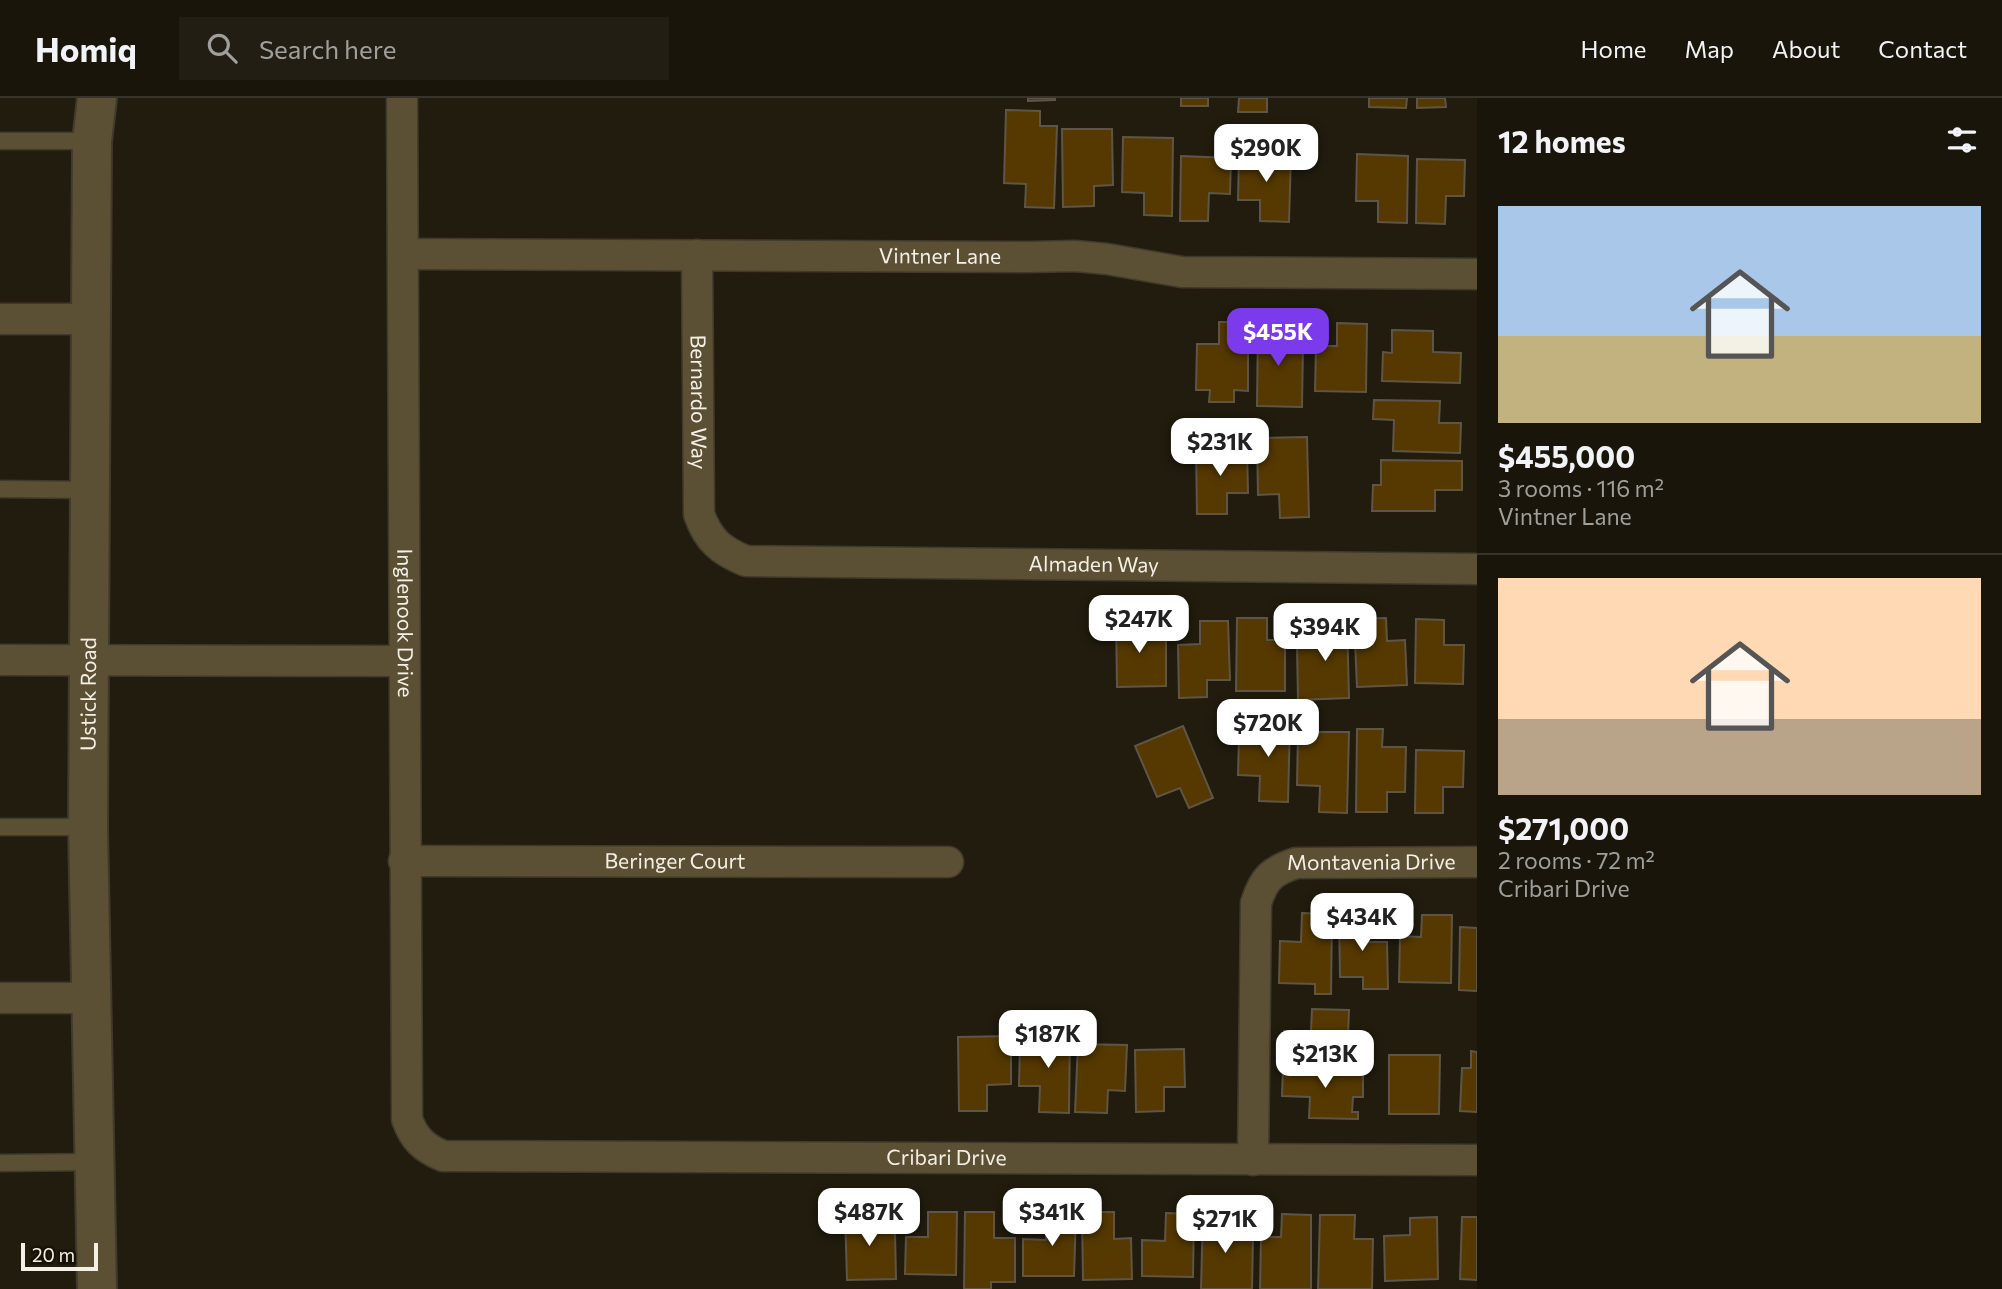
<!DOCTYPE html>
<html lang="en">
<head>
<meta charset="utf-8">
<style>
	:root { --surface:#19150a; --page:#221e13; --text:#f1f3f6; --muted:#9f9f9c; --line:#37342b; --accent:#7c3aed }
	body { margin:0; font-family:Commissioner,sans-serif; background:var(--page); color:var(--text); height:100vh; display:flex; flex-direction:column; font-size:26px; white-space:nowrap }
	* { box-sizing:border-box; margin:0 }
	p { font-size:23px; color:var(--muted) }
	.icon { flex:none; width:38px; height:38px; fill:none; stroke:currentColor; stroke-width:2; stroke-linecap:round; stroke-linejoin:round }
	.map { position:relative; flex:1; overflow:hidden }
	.sheet { display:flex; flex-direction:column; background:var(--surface); width:525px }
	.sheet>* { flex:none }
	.scale { position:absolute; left:21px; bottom:18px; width:77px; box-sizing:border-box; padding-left:7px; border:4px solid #f4f0e6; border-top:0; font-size:19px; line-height:24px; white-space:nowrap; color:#f4f0e6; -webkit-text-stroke:5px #181205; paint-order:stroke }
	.price { position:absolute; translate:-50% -60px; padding:0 16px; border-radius:14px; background:#fff; color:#222; font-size:23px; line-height:46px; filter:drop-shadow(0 2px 4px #0008) }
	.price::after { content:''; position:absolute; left:50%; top:42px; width:21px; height:16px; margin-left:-10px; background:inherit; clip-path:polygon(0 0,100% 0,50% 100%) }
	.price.on { background:var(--accent); color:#fff }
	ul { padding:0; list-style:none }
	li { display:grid; align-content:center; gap:14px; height:371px; padding:0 21px }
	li+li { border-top:2px solid var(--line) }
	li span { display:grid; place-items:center; height:217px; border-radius:0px; color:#555 }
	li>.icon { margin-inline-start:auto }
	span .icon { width:126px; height:126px; fill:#fffc; stroke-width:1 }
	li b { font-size:30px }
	h2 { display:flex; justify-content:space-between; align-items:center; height:84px; padding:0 21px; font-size:30px }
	header { display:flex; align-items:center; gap:42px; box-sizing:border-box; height:98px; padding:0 35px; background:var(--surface); border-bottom:2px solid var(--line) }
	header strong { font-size:33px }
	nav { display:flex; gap:38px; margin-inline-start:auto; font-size:24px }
	.search { width:490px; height:63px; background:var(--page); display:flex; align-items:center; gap:18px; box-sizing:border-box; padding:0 24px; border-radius:0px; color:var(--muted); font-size:26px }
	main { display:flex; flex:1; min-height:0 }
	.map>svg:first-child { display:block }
	.building { fill:#563900; stroke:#5f5546; stroke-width:2 }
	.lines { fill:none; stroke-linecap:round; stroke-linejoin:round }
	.service-casing { stroke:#3f3a2b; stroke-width:19 }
	.minor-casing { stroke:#3f3a2b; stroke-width:33 }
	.tertiary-casing { stroke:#3f3a2b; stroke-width:42 }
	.service { stroke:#5b4f34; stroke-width:16 }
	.minor { stroke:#5b4f34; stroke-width:30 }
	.tertiary { stroke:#5b4f34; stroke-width:38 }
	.labels { text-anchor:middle; stroke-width:5; stroke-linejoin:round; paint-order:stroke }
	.street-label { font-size:21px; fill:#f4f0e6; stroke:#181205 }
</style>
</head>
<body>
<header>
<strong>Homiq</strong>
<div class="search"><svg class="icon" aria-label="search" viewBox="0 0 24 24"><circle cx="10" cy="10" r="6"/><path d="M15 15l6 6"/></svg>Search here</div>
<nav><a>Home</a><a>Map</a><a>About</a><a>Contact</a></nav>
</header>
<main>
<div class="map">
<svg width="1477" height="1191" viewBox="0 0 1477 1191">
	<rect width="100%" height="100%" fill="#211c0d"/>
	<g class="building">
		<path d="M1028,0H1055V2L1028,3Z"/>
		<rect x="1181" y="0" width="27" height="8"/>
		<path d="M1239,0H1267V14H1238Z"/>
		<path d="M1369,0H1407L1406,10L1369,9Z"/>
		<path d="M1417,0H1445L1446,9L1417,10Z"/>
		<path d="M1006,12L1040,13V28H1057L1054,110L1025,109L1026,86L1004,85Z"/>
		<path d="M1062,31H1112L1113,87L1094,88V108L1063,109Z"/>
		<path d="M1123,39L1173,40L1172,118L1144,117V95L1122,94Z"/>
		<path d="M1239,55L1291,56L1289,124L1260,123V102H1238Z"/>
		<path d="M1357,56L1408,58L1407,125L1378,124V103H1356Z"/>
		<path d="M1181,58L1231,60L1230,96L1209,95L1208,123H1180Z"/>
		<path d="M1417,61L1465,62L1464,98H1446L1445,126L1416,125Z"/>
		<path d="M1219,224H1248V293L1234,292V304H1209L1210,292H1196L1197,246H1219Z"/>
		<path d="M1258,224L1286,225L1285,247H1303L1302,309L1257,308Z"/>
		<path d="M1337,225L1367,226L1366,294L1315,293L1316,248H1337Z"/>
		<path d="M1392,232L1433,233V254L1461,255L1460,285L1382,283L1383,254L1392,255Z"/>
		<path d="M1374,302L1440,303L1439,325H1461L1460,355L1393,353L1394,322L1373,321Z"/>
		<path d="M1307,339L1309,419L1280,420L1279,396L1258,397L1257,340Z"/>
		<path d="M1247,350L1248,395H1227V416H1197L1196,351Z"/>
		<path d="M1381,362L1462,363V392H1435V413H1372L1373,387H1381Z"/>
		<path d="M1116,519H1147V541L1166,540V588L1117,589Z"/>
		<path d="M1237,520H1267V542H1285V593H1236Z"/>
		<path d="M1347,520L1349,600L1298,602L1297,548L1317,547L1316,521Z"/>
		<path d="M1386,520L1387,543L1405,542L1407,587L1357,589L1354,521Z"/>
		<path d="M1416,521L1444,522V547H1464L1463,586L1415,585Z"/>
		<path d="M1200,523H1228L1230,582H1207V599L1179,600L1178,547L1200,546Z"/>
		<path d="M1254,622L1290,623L1288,704L1259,703L1260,678L1238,677L1239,639L1254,640Z"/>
		<path d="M1183,628L1213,700L1189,710L1180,690L1157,699L1135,648Z"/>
		<path d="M1357,631H1383L1382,649H1406L1405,694H1387V714H1356Z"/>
		<path d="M1298,634H1349L1347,715L1319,714L1320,688L1297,687Z"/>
		<path d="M1416,652L1464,653L1463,689H1443V715H1415Z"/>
		<path d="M1302,815L1332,816L1331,896H1315V886L1279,885L1280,843L1301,844Z"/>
		<path d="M1339,817H1367L1368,844H1387L1388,891H1363V879H1340Z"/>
		<path d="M1422,817H1452L1451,885L1399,884L1400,838L1421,839Z"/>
		<path d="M1460,829L1477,830V893L1459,892Z"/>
		<path d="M1312,911L1349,912L1347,962L1284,961V933H1311Z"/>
		<path d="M1042,934H1070L1069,1015L1039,1014L1040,988H1019L1020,944H1041Z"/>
		<path d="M1011,938V986L987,987V1013H959L958,939Z"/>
		<path d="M1078,946L1127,947L1125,993L1108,992L1107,1015L1075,1014Z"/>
		<path d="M1184,951L1185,989H1164V1013L1136,1014L1135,952Z"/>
		<path d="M1471,953L1477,954V1014L1460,1013L1462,970H1471Z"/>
		<path d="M1389,957H1440L1439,1016H1389Z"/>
		<path d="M1283,970L1363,971V999H1353L1352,1014H1358V1021L1309,1020L1310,999L1282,998Z"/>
		<path d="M878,1113V1134H895L896,1181L847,1182L845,1114Z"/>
		<path d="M928,1114H957L956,1177L905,1176L906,1139H928Z"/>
		<path d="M965,1114H994V1140H1015V1184H991V1191H964Z"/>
		<path d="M1047,1114L1076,1115L1074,1178H1023V1141L1046,1142Z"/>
		<path d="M1082,1114H1114V1141L1131,1140L1132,1181L1083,1182Z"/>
		<path d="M1203,1114L1231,1115V1138L1253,1139L1252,1191H1201Z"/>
		<path d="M1166,1115L1194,1116L1193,1179L1142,1178V1142L1165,1143Z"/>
		<path d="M1282,1116L1311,1117V1191H1260L1261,1139H1281Z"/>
		<path d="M1320,1117H1355L1354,1141H1373L1372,1191H1318Z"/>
		<path d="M1437,1119L1438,1181L1385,1183L1384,1138L1410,1137V1120Z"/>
		<path d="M1462,1119H1477V1182L1460,1181Z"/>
	</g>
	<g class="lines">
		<g class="service-casing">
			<g id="service">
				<path d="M0,43H92"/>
				<path d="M0,391L90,392"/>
				<path d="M0,729H88"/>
				<path d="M0,1065L95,1064"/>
			</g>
		</g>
		<g class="minor-casing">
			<g id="minor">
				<path id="s1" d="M402,0L407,1021C414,1041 424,1050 443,1058L1477,1062"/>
				<path id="s2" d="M403,156L1029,159L1075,158L1107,161L1182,174L1477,176"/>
				<path id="s3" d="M697,157L699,416C708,442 721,453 746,463L1477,471"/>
				<path d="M0,221H92"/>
				<path d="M0,562L404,563"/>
				<path id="s4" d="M404,763L948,764"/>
				<path d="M0,900H90"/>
				<path id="s5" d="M1253,1062L1256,805C1264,780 1272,773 1296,765L1477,764"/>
			</g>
		</g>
		<g class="tertiary-casing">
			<g id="tertiary">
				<path id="s6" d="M97,1191L88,729L92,43L97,0"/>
			</g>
		</g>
		<use href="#service" class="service"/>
		<use href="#minor" class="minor"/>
		<use href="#tertiary" class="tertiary"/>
	</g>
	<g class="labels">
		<g class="street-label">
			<text dy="7" stroke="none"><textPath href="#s2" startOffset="537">Vintner Lane</textPath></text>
			<text dy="7" stroke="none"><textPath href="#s3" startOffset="147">Bernardo Way</textPath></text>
			<text dy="7" stroke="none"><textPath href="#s3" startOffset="676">Almaden Way</textPath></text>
			<text dy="7" stroke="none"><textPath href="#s1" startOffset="525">Inglenook Drive</textPath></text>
			<text dy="7" stroke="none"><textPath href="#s6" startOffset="595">Ustick Road</textPath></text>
			<text dy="7" stroke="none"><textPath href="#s4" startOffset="271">Beringer Court</textPath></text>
			<text dy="7" stroke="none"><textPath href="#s5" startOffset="392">Montavenia Drive</textPath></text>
			<text dy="7" stroke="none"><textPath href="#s1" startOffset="1578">Cribari Drive</textPath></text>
		</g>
	</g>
</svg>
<div class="scale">20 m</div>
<b class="price" style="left:1266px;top:86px">$290K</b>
<b class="price on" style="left:1278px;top:270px">$455K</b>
<b class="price" style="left:1220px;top:380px">$231K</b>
<b class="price" style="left:1139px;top:557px">$247K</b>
<b class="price" style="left:1325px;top:565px">$394K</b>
<b class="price" style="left:1268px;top:661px">$720K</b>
<b class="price" style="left:1362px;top:855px">$434K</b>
<b class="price" style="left:1048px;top:972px">$187K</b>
<b class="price" style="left:1325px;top:992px">$213K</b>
<b class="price" style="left:869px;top:1150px">$487K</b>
<b class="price" style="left:1052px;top:1150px">$341K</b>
<b class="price" style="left:1225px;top:1157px">$271K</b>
</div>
<section class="sheet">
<h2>12 homes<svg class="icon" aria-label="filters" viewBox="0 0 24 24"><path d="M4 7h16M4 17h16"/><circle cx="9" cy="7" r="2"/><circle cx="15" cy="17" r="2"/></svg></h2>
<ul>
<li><span style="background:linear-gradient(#a9c7e8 60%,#c2b280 0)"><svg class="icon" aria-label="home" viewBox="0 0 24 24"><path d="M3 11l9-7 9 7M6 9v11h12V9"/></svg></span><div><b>$455,000</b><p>3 rooms · 116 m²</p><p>Vintner Lane</p></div></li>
<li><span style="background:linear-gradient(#ffd9b3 65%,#b9a48a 0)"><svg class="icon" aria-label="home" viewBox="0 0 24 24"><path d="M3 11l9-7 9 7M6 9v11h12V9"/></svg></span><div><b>$271,000</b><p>2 rooms · 72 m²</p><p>Cribari Drive</p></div></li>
</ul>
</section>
</main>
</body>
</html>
